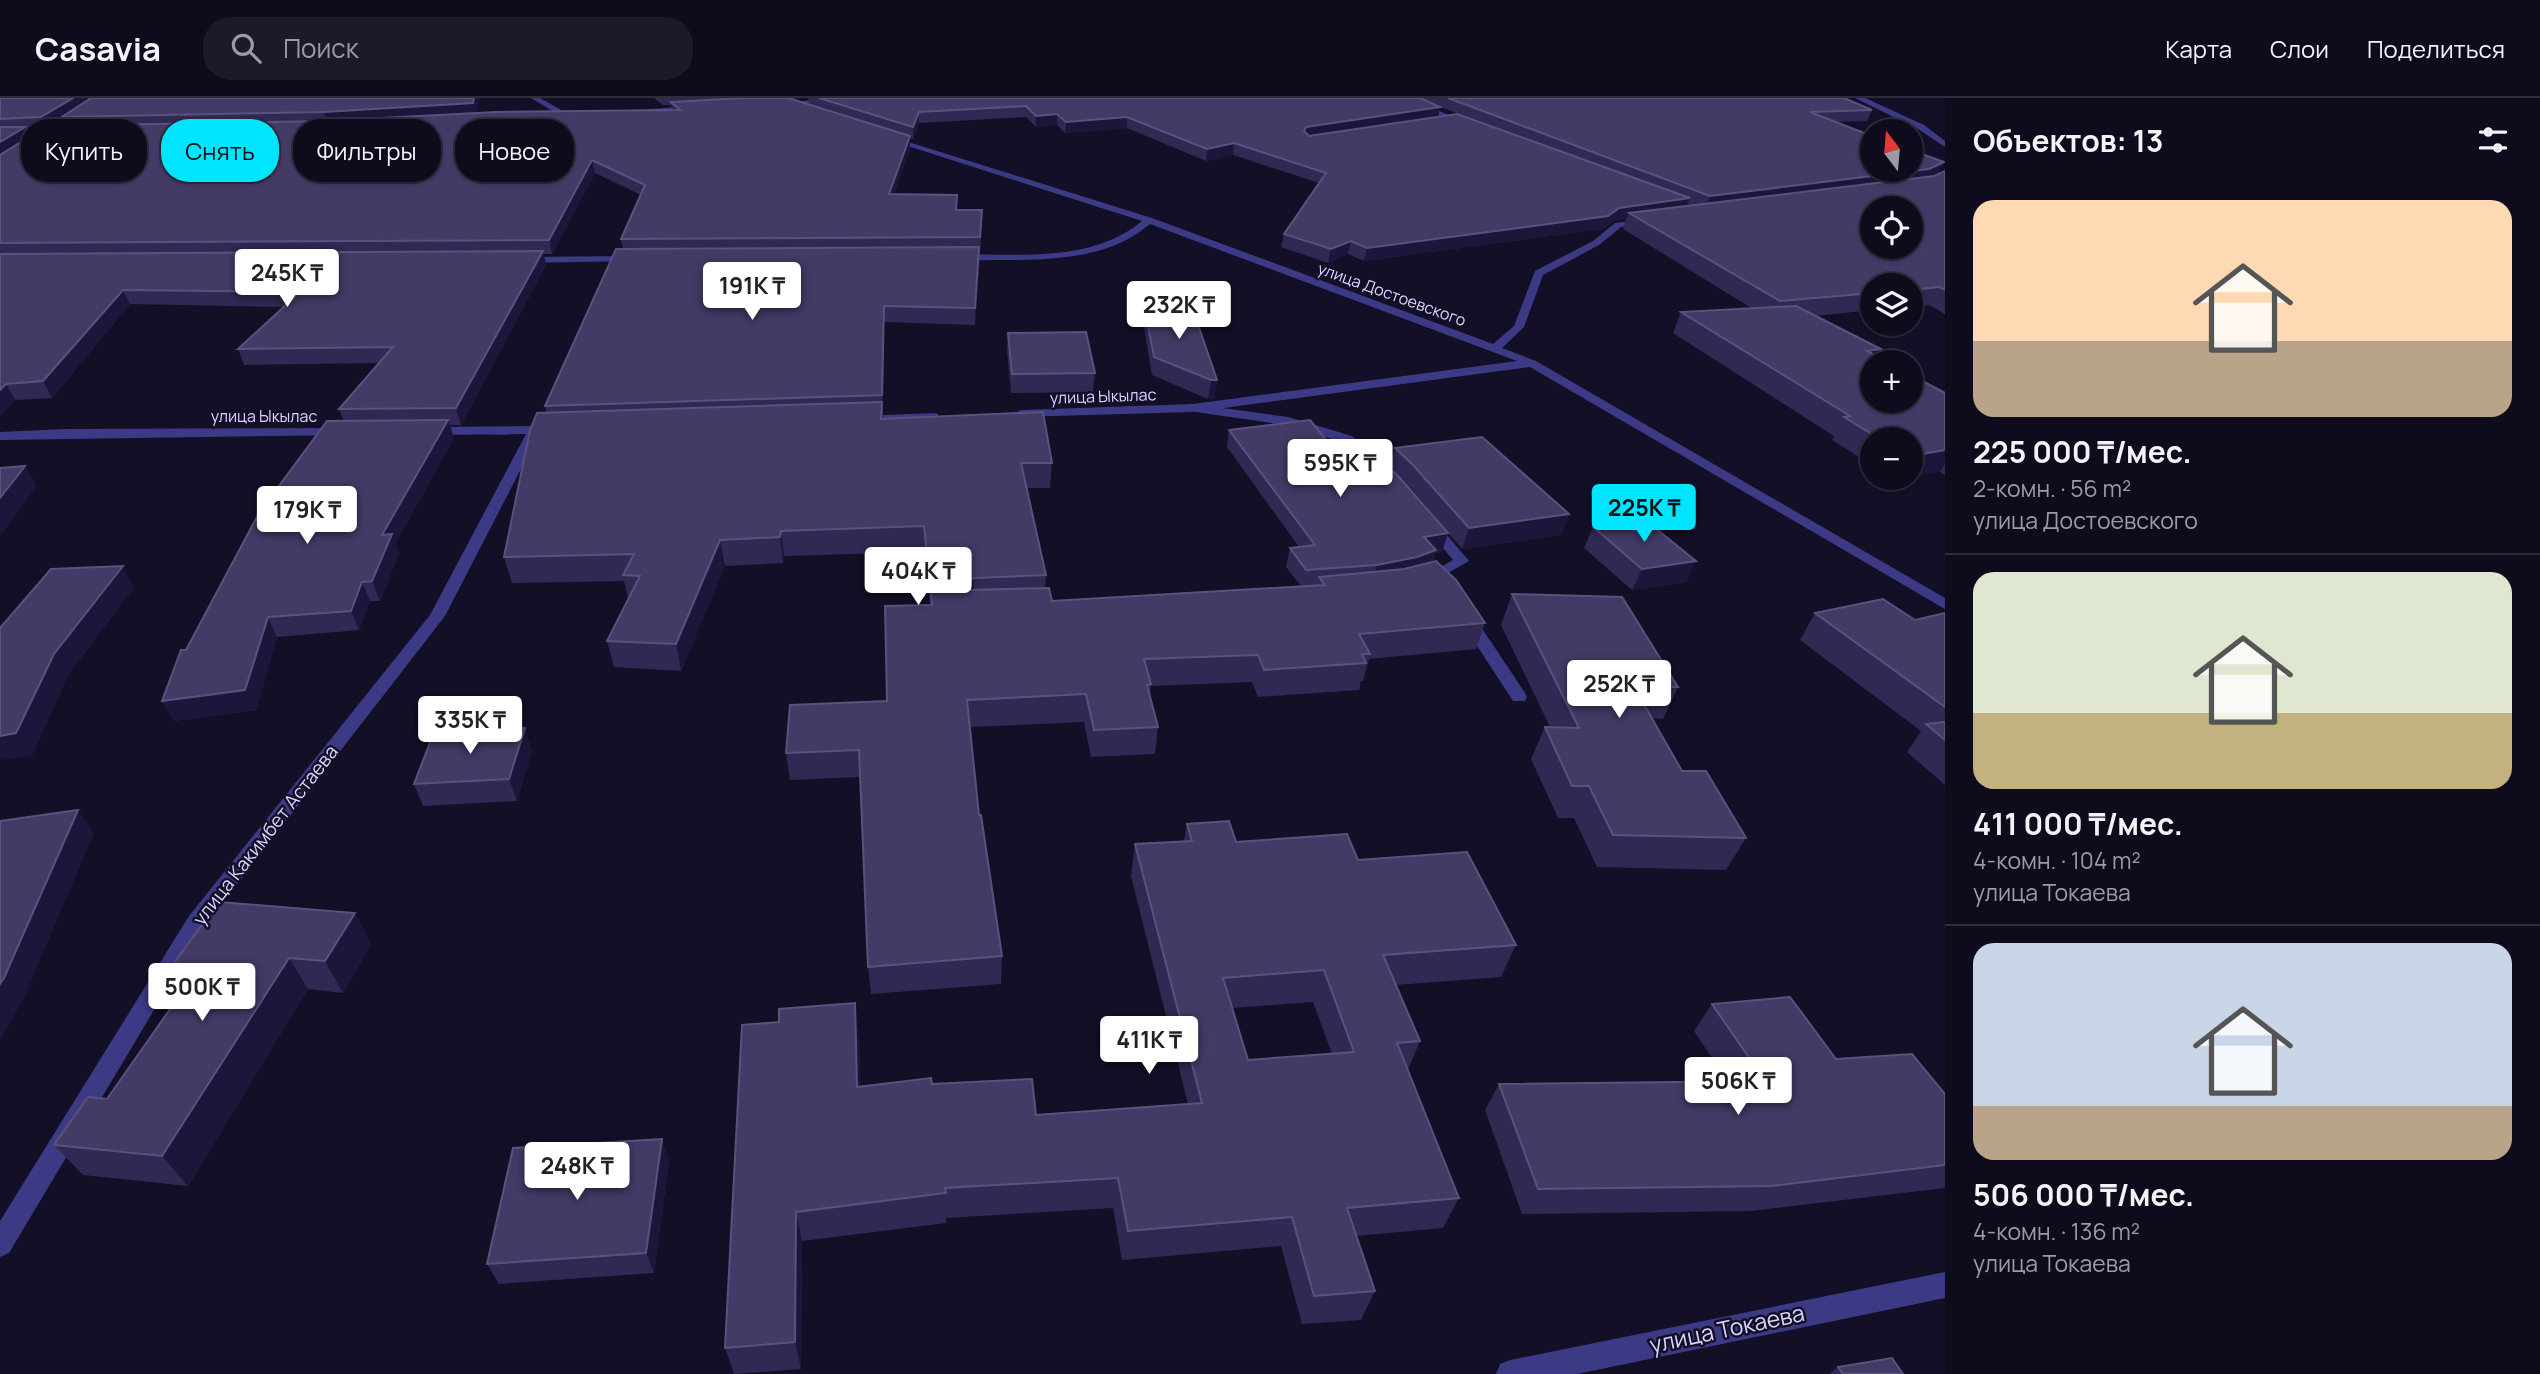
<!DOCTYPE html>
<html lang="ru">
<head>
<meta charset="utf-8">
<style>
	:root { --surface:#0e0b1c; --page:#1c1929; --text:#f1f3f6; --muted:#9b9ba3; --line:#2e2b3b; --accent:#00e5ff }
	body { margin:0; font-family:Manrope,sans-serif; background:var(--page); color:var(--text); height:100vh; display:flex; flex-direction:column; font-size:26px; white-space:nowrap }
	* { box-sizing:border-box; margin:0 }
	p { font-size:23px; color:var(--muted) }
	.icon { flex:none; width:38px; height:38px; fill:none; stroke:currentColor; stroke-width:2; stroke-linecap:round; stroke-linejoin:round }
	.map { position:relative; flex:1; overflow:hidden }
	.sheet { display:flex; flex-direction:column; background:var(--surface); width:595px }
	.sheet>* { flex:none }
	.hud { position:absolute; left:21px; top:21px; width:665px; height:63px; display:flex; gap:14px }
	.needle { width:46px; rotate:344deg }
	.buttons { position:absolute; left:1860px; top:21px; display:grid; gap:14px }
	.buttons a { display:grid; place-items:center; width:63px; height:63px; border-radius:50%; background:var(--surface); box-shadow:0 2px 5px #0004,0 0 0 2px var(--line); font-size:35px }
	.price { position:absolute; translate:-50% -60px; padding:0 16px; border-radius:7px; background:#fff; color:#222; font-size:23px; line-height:46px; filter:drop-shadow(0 2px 4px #0008) }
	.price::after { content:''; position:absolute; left:50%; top:42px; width:21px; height:16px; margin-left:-10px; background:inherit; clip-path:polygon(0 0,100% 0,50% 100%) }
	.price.active { background:var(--accent); color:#111 }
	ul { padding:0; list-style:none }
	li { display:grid; align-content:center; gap:14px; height:371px; padding:0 28px }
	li+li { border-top:2px solid var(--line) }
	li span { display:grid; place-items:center; height:217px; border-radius:21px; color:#555 }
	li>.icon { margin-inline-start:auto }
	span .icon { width:126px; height:126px; fill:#fffc; stroke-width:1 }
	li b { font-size:30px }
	h2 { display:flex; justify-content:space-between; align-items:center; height:84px; padding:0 28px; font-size:30px }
	.tag { padding:0 24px; border-radius:28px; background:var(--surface); box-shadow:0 2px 5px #0004,0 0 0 2px var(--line); font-size:24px; line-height:63px }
	.tag.active { background:var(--accent); color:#111 }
	header { display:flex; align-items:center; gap:42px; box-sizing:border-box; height:98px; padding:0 35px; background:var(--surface); border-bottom:2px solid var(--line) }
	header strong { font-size:33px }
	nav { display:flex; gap:38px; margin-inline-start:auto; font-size:24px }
	.search { width:490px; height:63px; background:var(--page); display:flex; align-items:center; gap:18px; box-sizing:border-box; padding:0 24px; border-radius:28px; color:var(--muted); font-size:26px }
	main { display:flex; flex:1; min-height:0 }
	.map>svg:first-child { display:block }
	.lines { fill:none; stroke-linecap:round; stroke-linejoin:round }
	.lane { fill:#3d3a85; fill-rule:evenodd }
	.street { fill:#3d3a85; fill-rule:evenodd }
	.wall { fill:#312854; fill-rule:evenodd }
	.shaded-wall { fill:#1d163a }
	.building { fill:#433a66; stroke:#5a527e; stroke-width:2; fill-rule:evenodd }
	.labels { text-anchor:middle; stroke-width:5; stroke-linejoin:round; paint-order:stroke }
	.far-street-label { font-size:16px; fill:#d9d4ff; stroke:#130f26 }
	.street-label { font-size:19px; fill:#d9d4ff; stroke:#130f26 }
	.near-street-label { font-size:23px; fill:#d9d4ff; stroke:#130f26 }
</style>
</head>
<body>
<header>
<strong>Casavia</strong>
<div class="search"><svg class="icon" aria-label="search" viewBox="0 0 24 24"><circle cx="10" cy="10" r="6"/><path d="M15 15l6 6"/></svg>Поиск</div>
<nav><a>Карта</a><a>Слои</a><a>Поделиться</a></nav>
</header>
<main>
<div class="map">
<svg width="1945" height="1276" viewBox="0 0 1945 1276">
	<rect width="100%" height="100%" fill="#130f26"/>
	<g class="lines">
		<g class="lane">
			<path d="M1193,306L1288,319L1352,338L1387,372L1380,376L1375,375L1342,344L1286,327L1189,313V307Z"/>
			<path d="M1430,422L1435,423L1469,463L1425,488L1420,486L1417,483L1420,480L1453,462L1423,426Z"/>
			<path d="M1467,515L1473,517L1525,595L1527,599L1525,603H1513L1459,520Z"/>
		</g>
		<g class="street">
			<path d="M101,0H110L0,71V64Z"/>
			<path d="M531,0H540L568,16L561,18Z"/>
			<path d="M829,0H861L780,8L776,6Z"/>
			<path d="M1400,0H1410L1469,26L1462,28Z"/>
			<path d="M1855,0H1865L1924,27L1945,43V49L1918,31Z"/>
			<path d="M696,8L699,12L626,15L622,13Z"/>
			<path d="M886,37L1152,120L1493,246L1514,228L1535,173L1593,143L1615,125L1651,121V125L1621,129L1599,147L1543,177L1524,229L1502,250L1536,263L1945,500V511L1530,269L1193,314L1018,319V313L1022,312L1193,306L1517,263L1150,126C1108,162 1049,162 995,162C981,162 966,163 952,161V157L955,156C1017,156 1092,165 1142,123L886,41Z"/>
			<path d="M633,158L636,159V163L521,165L516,162L521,159Z"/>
			<path d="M934,315L938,316V322L861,326L855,322L861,318Z"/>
			<path d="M553,328L559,332L557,335L539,336L445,518L203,830L9,1155L0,1159V1123L189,818L430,517L526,336L430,337L424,333L430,329Z"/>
			<path d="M343,330L349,334L347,337L0,342V334L65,331Z"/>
			<path d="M1945,1174V1200L1577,1276H1496L1500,1266L1510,1262Z"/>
		</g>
	</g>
	<g class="wall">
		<path d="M0,0H480L476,15L672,12L671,7H663L654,0H1844L1872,12L1867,23L1837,24L1938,76L1945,73V216L1929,207L1911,209V187H1872V212L1815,218L1881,251L1877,258L1945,295V377L1940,374L1911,341H1872V367L1832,342L1834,338L1673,235L1681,214L1753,211L1623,131L1626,121L1615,122L1603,131L1364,163L1348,156L1328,165L1281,149L1284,136L1319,85L1233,57L1206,63L1127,30L1065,35L1057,27L1036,29L1026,19L919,25L913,41L910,40V51L894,96L957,112L982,126L975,227L884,224L883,321L1052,365L1050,390H1026L1046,477L1045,490L1052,503L1301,488L1286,469L1290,450L1299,449L1227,349L1229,332L1340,359L1448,435L1442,454L1435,455L1433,464L1485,525L1476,551L1369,561L1363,583H1361L1359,592L1258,599L1252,584L1151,588L1150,598L1158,629L1155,656L1091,659L1084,624L970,629L979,717L1002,858L1001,886L871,896L868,869L860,679L790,682L786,655L887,603L930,507L925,454L784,458L783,465L725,468L681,573L614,569L607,543L628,501L624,483L512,485L504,459L547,315L545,308L623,151L621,141L641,97L595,75L552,156H544L546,167L461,327H450L454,340L395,446L399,455L380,503H370L359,532L277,539L256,612L174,623L162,603L186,552L344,323L339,311L379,265L244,267L238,251L284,209L130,206L52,300L15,302L0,318ZM808,0L809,7L791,1ZM1440,9L1465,18H1438ZM63,21L66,28H52ZM26,32H42L30,39Z"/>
		<path d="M1145,212L1217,282L1214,301H1208L1152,277L1144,230Z"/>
		<path d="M1008,235L1095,275L1093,294L1011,295L1007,253Z"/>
		<path d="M1395,350L1569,416L1561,437L1462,451L1408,387L1389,370Z"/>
		<path d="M1593,429L1696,463L1686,484L1632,492L1584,450Z"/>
		<path d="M1512,496L1678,589L1663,621L1652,620L1682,673L1746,740L1726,772L1597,769L1574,720H1558L1531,661L1545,629H1550L1501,527Z"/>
		<path d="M1815,515L1915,522L1945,515V687L1907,654L1921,633L1800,542Z"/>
		<path d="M532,652L517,703L423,708L414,686Z"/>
		<path d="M1187,726L1236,744L1358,762L1516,847L1501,879L1396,887L1420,943L1408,972L1459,1100L1443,1130L1356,1138L1375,1193L1361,1222L1302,1226L1281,1148L1122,1162L1113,1110L946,1120V1125L802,1143L801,1271L734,1276L725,1250L859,937L860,989L932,986L1036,1017L1188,1006L1131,778L1135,746L1184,743ZM1313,904L1332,956L1248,962L1232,910Z"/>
		<path d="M371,846L343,895L308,891L188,1088L83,1077L54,1047L107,1001L188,885L174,865Z"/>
		<path d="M1712,906L1836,961L1945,996V1090L1750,1113L1522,1116L1485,1012L1499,986L1728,984L1694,933Z"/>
		<path d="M669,1062L654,1175L499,1186L487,1166Z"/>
		<path d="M1838,1269L1903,1276H1829Z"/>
	</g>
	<g class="shaded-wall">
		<path d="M73,0H97L62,19L63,21L47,31L41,19Z"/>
		<path d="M474,0H480L476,17L328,26L324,14Z"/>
		<path d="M1440,9L1438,20L1304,40V33L1306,29Z"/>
		<path d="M919,14V25L913,41V29Z"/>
		<path d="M1057,16V27L1036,29V18Z"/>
		<path d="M1127,19V30L1065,35L1066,24Z"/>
		<path d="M25,29L31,42L0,61V44Z"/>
		<path d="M910,38V51L889,110V96Z"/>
		<path d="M1234,45L1233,57L1206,63L1207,51Z"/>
		<path d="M592,62L595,75L552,156L549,142Z"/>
		<path d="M1944,64L1938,76L1923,83L1705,110L1710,98Z"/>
		<path d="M1690,100L1685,113L1629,115L1626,121L1615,122L1603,131L1364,163L1367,150L1619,110Z"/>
		<path d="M1351,143L1348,156L1328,165L1331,151Z"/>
		<path d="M979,149V164L975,227V210Z"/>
		<path d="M543,153L546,167L461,327L456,310Z"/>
		<path d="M123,192L130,206L52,300L43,283Z"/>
		<path d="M884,208V224L883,314L882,297Z"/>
		<path d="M1881,251L1874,264L1867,253Z"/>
		<path d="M1211,282H1217L1214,301H1208Z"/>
		<path d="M6,286L15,302L0,318V292Z"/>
		<path d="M448,322L454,340L395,446L399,455L380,503L372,483L382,437Z"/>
		<path d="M1945,352V365L1940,374L1911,379V358Z"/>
		<path d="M25,368L37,388L0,438V400Z"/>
		<path d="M1569,416L1561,437L1462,451L1469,430Z"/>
		<path d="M781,433L784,458L783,465L780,439Z"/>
		<path d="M1448,435L1442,454L1435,455L1431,470L1372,485L1377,467L1424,439Z"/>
		<path d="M720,442L725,468L681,573L676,546Z"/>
		<path d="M1696,463L1686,484L1632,492L1642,471Z"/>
		<path d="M123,468L134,490L68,578L32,658L0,662V638L54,556Z"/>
		<path d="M974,480V506L963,487Z"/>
		<path d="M362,484L370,503L359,532L351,513Z"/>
		<path d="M268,519L277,539L256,612L174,623L162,603Z"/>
		<path d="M525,630L532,652L517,703L509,681Z"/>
		<path d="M78,712L94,735L23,902L0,942V886Z"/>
		<path d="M355,815L371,846L343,895L325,863Z"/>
		<path d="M289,860L308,891L188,1088L162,1058Z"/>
		<path d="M855,905L859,937L861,1020L857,989Z"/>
		<path d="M662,1041L669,1062L654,1175L646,1155Z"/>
		<path d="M796,1114L802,1143L801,1271L795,1244Z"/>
	</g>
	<g class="building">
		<path d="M0,0H73L41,19L0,21Z"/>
		<path d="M91,0H474L473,5L324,14L62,19Z"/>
		<path d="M745,0H788L910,38L889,96L957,97L956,112H982L980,139L621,141L645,87L592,62L549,142L0,145V57L47,28L324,23L496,14L680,12L671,4Z"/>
		<path d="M819,0H1420L1440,9L1306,29L1304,33L1309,38L1457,16L1690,100L1619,110L1608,118L1367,150L1351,143L1331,151L1284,136L1326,75L1234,45L1207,51L1127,19L1066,24L1057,16L1036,18L1026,8L919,14L913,29Z"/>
		<path d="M1448,0H1844L1872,12L1810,14L1872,38V72H1911V52L1944,64L1929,71L1710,98Z"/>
		<path d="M0,29H25L0,44Z"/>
		<path d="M1945,73V192L1939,189L1911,192V187H1872V195L1780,203L1629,115L1934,78ZM1872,110H1911V149H1872Z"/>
		<path d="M979,149L975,210L884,208L882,297L545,308L616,151Z"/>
		<path d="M543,153L456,310L339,311L393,249L238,251L300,194L123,192L43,283L6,286L0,292V156Z"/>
		<path d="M1796,208L1881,251L1867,253L1888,264H1872V303H1911V277L1945,295V352L1911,358V341H1880L1844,319L1850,318L1681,214Z"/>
		<path d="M1145,212H1193L1217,282H1211L1154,259Z"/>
		<path d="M1086,234L1095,275L1012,276L1008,235Z"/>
		<path d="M882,304L881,321L1043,314L1052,365H1021L1046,477L974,480L963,487L967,492L1049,490L1052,503L1325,487L1319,479L1404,471L1436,463L1456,482L1485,525L1359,536L1370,556H1362L1366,565L1264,572L1258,557L1144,561L1151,586L1147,587L1158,629L1094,632L1086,596L967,602L979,717H981L1002,858L868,869L859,652L786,655L790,607L887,603L885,508L932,507L924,428L781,433L780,439L720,442L676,546L607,543L640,478L623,477L634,456L504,459L530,332L537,315Z"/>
		<path d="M448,322L382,437L392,436L372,483L362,484L351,513L268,519L245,592L162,603L181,552H186L259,415L327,323Z"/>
		<path d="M1310,322L1340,359L1373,355L1399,379L1448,435L1424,439L1436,452L1417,459L1377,467L1306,472L1290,450L1315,447L1229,332Z"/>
		<path d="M1482,339L1569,416L1469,430L1413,367L1395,350Z"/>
		<path d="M25,368L0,400V370Z"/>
		<path d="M1644,421L1696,463L1642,471L1593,429Z"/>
		<path d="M123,468L54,556L16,635L0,638V530L51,471Z"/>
		<path d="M1512,496L1622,499L1678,589H1634L1682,673H1706L1746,740L1613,737L1589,688H1572L1545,629L1579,630Z"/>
		<path d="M1883,501L1915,522L1945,515V609L1815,515Z"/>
		<path d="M1945,624V642L1926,626Z"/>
		<path d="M525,630L509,681L414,686L434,634Z"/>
		<path d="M78,712L4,880L0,886V723Z"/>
		<path d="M1229,723L1236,744L1347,736L1358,762L1467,754L1516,847L1383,857L1420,943L1397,945L1459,1100L1347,1110L1375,1193L1314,1198L1292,1119L1128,1133L1118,1080L945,1090L946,1095L796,1114L795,1244L725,1250L742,927L779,924V911L855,905L857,989L931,980L932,986L1032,981L1036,1017L1202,1005L1135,746L1192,743L1187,726ZM1324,872L1354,954L1248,962L1223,880Z"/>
		<path d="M219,804L355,815L325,863L289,860L162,1058L54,1047L88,999L107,1001L201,867L174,865Z"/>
		<path d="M1790,899L1836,961L1912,956L1945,996V1067L1772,1088L1538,1091L1499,986L1765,983L1712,906Z"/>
		<path d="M662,1041L646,1155L487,1166L513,1050Z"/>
		<path d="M1892,1260L1903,1276H1843L1838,1269Z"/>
	</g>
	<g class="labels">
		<g class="far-street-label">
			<text transform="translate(1392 196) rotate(20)" y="6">улица Достоевского</text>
			<text transform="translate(1103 298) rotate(-2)" y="6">улица Ыкылас</text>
			<text x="264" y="324">улица Ыкылас</text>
		</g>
		<g class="street-label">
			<text transform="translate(265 737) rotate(-52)" y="7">улица Какимбет Астаева</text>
		</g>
		<g class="near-street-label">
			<text transform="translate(1727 1231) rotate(-12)" y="8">улица Токаева</text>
		</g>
	</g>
</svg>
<div class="buttons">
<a><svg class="needle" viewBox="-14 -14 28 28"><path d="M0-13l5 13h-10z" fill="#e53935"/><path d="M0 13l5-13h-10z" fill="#9b9ba3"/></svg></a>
<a><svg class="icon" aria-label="locate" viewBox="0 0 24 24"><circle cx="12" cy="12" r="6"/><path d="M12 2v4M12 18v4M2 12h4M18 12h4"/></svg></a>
<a><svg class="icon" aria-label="layers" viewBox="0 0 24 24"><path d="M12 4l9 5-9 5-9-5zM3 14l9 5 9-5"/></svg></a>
<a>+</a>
<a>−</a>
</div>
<b class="price" style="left:287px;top:211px">245K ₸</b>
<b class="price" style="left:752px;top:224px">191K ₸</b>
<b class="price" style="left:1179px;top:243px">232K ₸</b>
<b class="price" style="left:1340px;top:401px">595K ₸</b>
<b class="price active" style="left:1644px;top:446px">225K ₸</b>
<b class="price" style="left:307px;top:448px">179K ₸</b>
<b class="price" style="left:918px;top:509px">404K ₸</b>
<b class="price" style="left:1619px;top:622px">252K ₸</b>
<b class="price" style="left:470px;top:658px">335K ₸</b>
<b class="price" style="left:202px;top:925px">500K ₸</b>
<b class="price" style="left:1149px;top:978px">411K ₸</b>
<b class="price" style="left:1738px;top:1019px">506K ₸</b>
<b class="price" style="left:577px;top:1104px">248K ₸</b>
<div class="hud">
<a class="tag">Купить</a>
<a class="tag active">Снять</a>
<a class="tag">Фильтры</a>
<a class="tag">Новое</a>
</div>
</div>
<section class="sheet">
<h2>Объектов: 13<svg class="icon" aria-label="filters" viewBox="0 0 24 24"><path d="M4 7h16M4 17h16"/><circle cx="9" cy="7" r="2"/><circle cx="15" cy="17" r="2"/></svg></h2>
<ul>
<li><span style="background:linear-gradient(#ffd9b3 65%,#b9a48a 0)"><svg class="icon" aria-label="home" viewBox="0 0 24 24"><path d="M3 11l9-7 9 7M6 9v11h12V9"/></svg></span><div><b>225 000 ₸/мес.</b><p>2-комн. · 56 m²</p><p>улица Достоевского</p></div></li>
<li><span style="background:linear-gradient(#dfe7d0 65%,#c2b280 0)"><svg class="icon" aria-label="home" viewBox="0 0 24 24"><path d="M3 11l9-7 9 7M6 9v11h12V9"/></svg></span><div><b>411 000 ₸/мес.</b><p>4-комн. · 104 m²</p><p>улица Токаева</p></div></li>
<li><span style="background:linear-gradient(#c9d6e8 75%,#b9a48a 0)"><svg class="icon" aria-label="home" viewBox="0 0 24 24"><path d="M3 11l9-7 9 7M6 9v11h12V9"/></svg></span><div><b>506 000 ₸/мес.</b><p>4-комн. · 136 m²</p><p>улица Токаева</p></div></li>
</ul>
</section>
</main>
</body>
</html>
